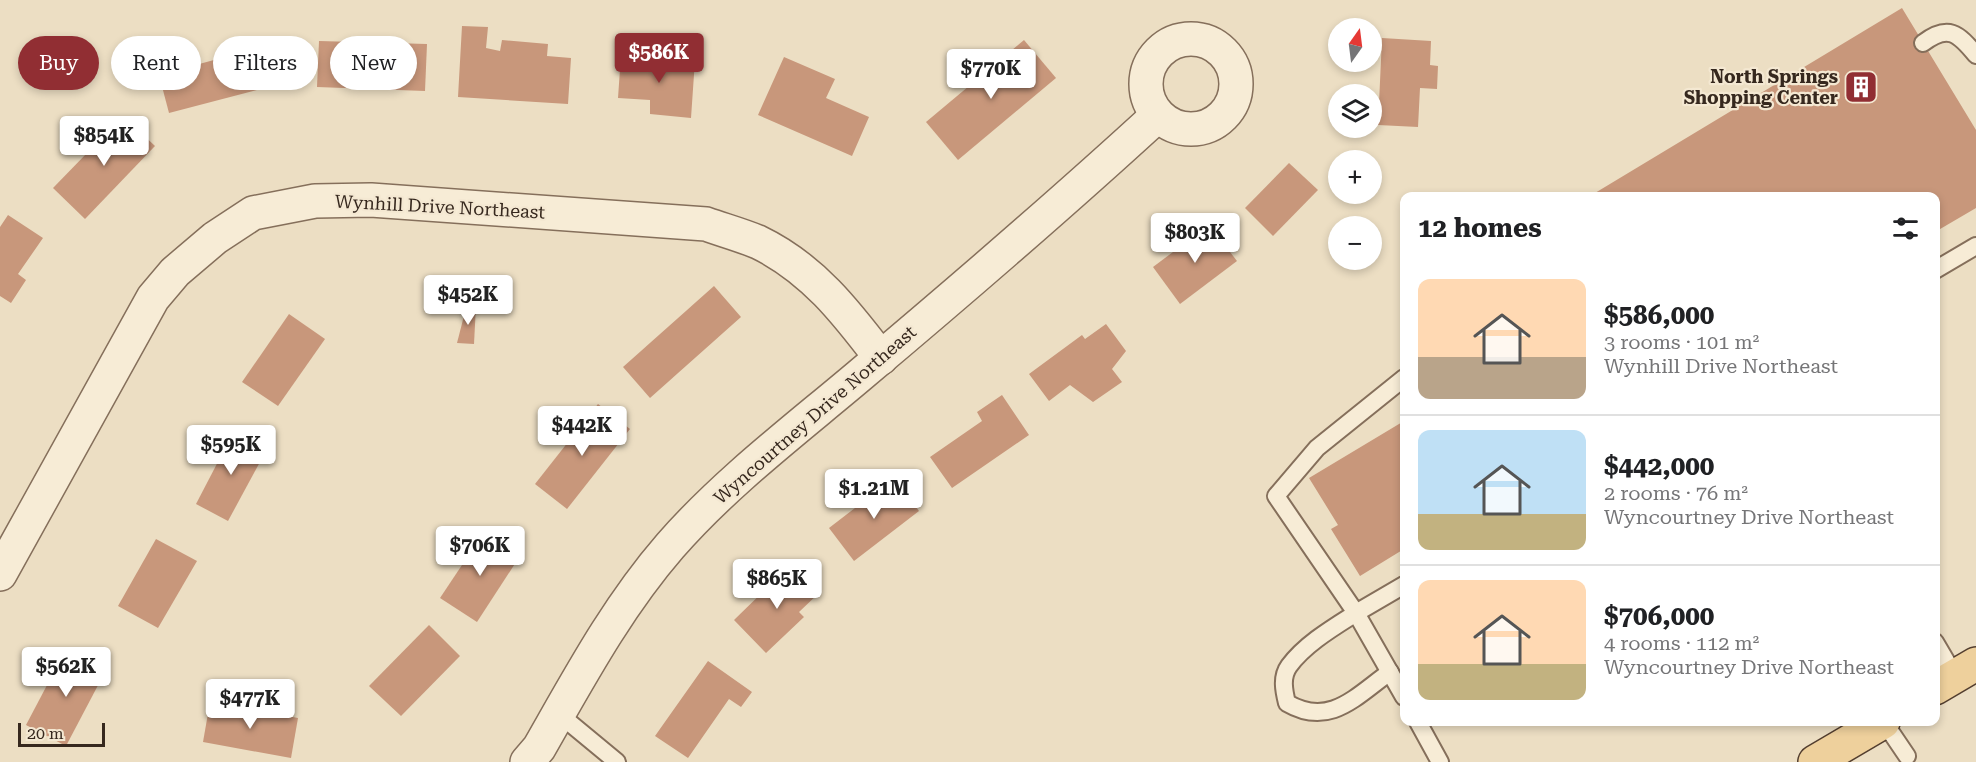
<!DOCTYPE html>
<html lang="en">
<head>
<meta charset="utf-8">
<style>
	:root { --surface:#fff; --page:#f6f6f6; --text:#202124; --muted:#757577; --line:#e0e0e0; --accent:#912e33 }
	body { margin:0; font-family:"Roboto Serif",serif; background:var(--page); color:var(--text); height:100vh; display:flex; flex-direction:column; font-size:22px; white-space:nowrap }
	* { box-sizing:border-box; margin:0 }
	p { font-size:20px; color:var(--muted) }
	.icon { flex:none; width:33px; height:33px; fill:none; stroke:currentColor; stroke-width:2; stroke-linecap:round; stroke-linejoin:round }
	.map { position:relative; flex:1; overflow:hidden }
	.drawer { position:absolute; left:1400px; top:192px; width:540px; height:534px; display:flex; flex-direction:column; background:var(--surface); border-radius:12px; box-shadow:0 3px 9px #0003 }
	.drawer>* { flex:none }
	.banner { position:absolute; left:18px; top:36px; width:570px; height:54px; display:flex; gap:12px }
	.needle { width:39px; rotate:14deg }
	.controls { position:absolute; left:1328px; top:18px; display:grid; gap:12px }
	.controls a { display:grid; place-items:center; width:54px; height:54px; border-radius:50%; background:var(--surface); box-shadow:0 3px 9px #0003; font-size:30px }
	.scale { position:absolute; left:18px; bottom:15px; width:87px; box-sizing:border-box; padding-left:6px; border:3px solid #36281e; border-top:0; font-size:16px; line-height:21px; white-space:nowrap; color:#36281e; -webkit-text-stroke:4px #f4e8d2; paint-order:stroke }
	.price { position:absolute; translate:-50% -51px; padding:0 14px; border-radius:6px; background:#fff; color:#222; font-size:20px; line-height:39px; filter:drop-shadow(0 2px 3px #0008) }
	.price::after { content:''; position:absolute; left:50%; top:36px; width:18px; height:14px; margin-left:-9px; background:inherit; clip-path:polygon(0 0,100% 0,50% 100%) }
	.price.active { background:var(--accent); color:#fff }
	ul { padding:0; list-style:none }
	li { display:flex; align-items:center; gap:18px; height:150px; padding:0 18px }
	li+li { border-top:2px solid var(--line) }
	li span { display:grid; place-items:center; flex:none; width:168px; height:120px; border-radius:12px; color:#555 }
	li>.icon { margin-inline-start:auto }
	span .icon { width:72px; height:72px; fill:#fffc; stroke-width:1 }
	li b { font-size:26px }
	h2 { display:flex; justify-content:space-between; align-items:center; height:72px; padding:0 18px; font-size:26px }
	.pill { padding:0 21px; border-radius:27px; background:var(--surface); box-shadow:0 3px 9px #0003; font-size:21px; line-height:54px }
	.pill.active { background:var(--accent); color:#fff }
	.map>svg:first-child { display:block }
	.building { fill:#c8977b }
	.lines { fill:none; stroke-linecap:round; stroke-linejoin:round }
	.lane-casing { stroke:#856f5b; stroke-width:20 }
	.street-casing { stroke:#856f5b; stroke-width:36 }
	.primary-casing { stroke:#533e2f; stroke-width:36 }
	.lane { stroke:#f7ecd6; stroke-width:16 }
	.street { stroke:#f7ecd6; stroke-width:33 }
	.primary { stroke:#eed09c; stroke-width:33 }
	.labels { text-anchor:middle; stroke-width:4.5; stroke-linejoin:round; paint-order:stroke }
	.poi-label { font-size:18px; font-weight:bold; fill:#36281e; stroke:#f4e8d2; text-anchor:end }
	.street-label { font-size:18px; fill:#36281e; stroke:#f4e8d2 }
</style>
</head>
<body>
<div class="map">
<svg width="1976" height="762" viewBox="0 0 1976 762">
	<rect width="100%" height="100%" fill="#ecdec3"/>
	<g class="building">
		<path d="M1902,8L1976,130V208L1935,232V196H1590Z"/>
		<path d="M462,26L488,27L486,48L500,51L502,40L548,44L547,56L571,58L568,104L458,97Z"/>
		<path d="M1382,38L1431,41L1430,65L1438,66L1437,89L1420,88L1418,127L1378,125Z"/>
		<path d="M1024,40L1056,78L958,160L926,122Z"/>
		<path d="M319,41L427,44L425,91L317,87Z"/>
		<path d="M269,45L280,84L169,113L159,75Z"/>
		<path d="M621,55L695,60L691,118L650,114V100L618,98Z"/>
		<path d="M784,57L835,79L826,98L869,117L852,156L758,115Z"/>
		<path d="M123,116L155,146L85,219L53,188Z"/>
		<path d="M1289,163L1318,190L1273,236L1245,208Z"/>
		<path d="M8,215L43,238L18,274L26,280L11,303L0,296V227Z"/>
		<path d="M1209,225L1237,261L1180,304L1153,267Z"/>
		<path d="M714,286L741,317L650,398L623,367Z"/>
		<path d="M467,304L476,305L474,344L457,343Z"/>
		<path d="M289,314L325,339L278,406L242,382Z"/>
		<path d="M1106,324L1126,351L1112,369L1122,382L1093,402L1070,385L1049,401L1029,374L1082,335L1085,339Z"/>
		<path d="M1002,395L1029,435L952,488L930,457L982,421L977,412Z"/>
		<path d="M598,404L630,429L567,509L535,484Z"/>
		<path d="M1404,421V549L1360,576L1331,529L1338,525L1309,478Z"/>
		<path d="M234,431L267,449L228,521L196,504Z"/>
		<path d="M894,478L919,511L854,561L829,528Z"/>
		<path d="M484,532L520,556L477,622L440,598Z"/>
		<path d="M156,539L197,561L158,628L118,606Z"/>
		<path d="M795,568L819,593L799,612L804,617L766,653L734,620L770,585L774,589Z"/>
		<path d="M429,625L460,656L401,716L369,686Z"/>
		<path d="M65,651L105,672L66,746L26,725Z"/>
		<path d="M708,661L752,692L741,707L729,699L688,758L655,736Z"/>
		<path d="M210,702L298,718L291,758L203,742Z"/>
	</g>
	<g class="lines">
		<g class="lane-casing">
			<g id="lane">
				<path d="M1923,43C1948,24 1958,33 1976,55"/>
				<path d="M1935,270L1976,246"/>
				<path d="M1404,585L1356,613L1404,697"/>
				<path d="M1935,642L1955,676"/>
				<path d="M1390,672C1356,696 1330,728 1287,703C1284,691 1281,677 1289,666C1305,644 1334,627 1356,613L1276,496L1317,448L1404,378"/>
				<path d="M559,714L617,762"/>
				<path d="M1418,722L1440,762"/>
				<path d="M1884,722L1907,756"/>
			</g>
		</g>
		<g class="street-casing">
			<g id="street">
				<circle cx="1191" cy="84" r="45"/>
				<path d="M0,574L153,298L175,272L215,238L253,213L315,201L371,200L706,224C723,230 741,235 758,242C812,268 846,312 881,358"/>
				<path d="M527,762L539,748C579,678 617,607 670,546C725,483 795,430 859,376C960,291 1060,205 1157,116"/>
			</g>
		</g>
		<g class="primary-casing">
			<g id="primary">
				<path d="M1935,688L1976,664"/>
				<path d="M1815,762L1883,722"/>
			</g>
		</g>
		<use href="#lane" class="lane"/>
		<use href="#street" class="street"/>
		<use href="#primary" class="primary"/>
	</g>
	<defs>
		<g id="building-square" transform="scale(1.725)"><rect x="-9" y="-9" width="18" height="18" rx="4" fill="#912e33" stroke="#f4e8d2"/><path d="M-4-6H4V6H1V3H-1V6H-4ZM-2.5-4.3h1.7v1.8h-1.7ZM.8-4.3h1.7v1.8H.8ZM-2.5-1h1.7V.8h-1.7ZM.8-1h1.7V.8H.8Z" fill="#fff"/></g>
	</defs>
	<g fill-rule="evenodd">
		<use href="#building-square" x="1861" y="87"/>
	</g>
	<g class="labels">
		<g class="poi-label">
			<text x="1838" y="83">North Springs<tspan x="1838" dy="21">Shopping Center</tspan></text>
		</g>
		<g class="street-label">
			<text transform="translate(440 207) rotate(3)" y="6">Wynhill Drive Northeast</text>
			<text transform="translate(815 415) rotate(-41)" y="6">Wyncourtney Drive Northeast</text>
		</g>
	</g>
</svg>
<div class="controls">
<a><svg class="needle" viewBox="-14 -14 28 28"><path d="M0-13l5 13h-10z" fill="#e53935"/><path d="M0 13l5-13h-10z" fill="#757577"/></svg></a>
<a><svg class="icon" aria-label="layers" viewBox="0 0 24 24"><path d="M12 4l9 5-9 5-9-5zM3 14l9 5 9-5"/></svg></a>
<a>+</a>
<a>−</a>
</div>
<div class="scale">20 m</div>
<b class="price active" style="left:659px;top:84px">$586K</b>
<b class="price" style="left:991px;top:100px">$770K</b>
<b class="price" style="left:104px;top:167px">$854K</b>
<b class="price" style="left:1195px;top:264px">$803K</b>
<b class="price" style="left:468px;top:326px">$452K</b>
<b class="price" style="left:582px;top:457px">$442K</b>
<b class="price" style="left:231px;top:476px">$595K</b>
<b class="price" style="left:874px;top:520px">$1.21M</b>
<b class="price" style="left:480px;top:577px">$706K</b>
<b class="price" style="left:777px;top:610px">$865K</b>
<b class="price" style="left:66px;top:698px">$562K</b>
<b class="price" style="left:250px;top:730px">$477K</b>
<div class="banner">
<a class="pill active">Buy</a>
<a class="pill">Rent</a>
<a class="pill">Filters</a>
<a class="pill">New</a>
</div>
<section class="drawer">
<h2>12 homes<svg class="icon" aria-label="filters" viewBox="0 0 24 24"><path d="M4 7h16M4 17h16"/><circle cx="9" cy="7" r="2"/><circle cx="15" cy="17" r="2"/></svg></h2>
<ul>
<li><span style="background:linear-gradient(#ffd9b3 65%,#b9a48a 0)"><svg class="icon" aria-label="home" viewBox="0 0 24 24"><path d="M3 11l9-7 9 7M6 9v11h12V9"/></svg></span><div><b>$586,000</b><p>3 rooms · 101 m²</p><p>Wynhill Drive Northeast</p></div></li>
<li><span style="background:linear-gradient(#bfe0f5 70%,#c2b280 0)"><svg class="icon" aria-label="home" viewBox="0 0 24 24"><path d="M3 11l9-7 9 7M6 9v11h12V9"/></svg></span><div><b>$442,000</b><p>2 rooms · 76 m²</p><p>Wyncourtney Drive Northeast</p></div></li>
<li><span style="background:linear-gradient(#ffd9b3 70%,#c2b280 0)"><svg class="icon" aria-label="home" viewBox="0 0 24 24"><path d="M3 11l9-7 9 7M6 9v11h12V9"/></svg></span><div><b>$706,000</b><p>4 rooms · 112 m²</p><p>Wyncourtney Drive Northeast</p></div></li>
</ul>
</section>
</div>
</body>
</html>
